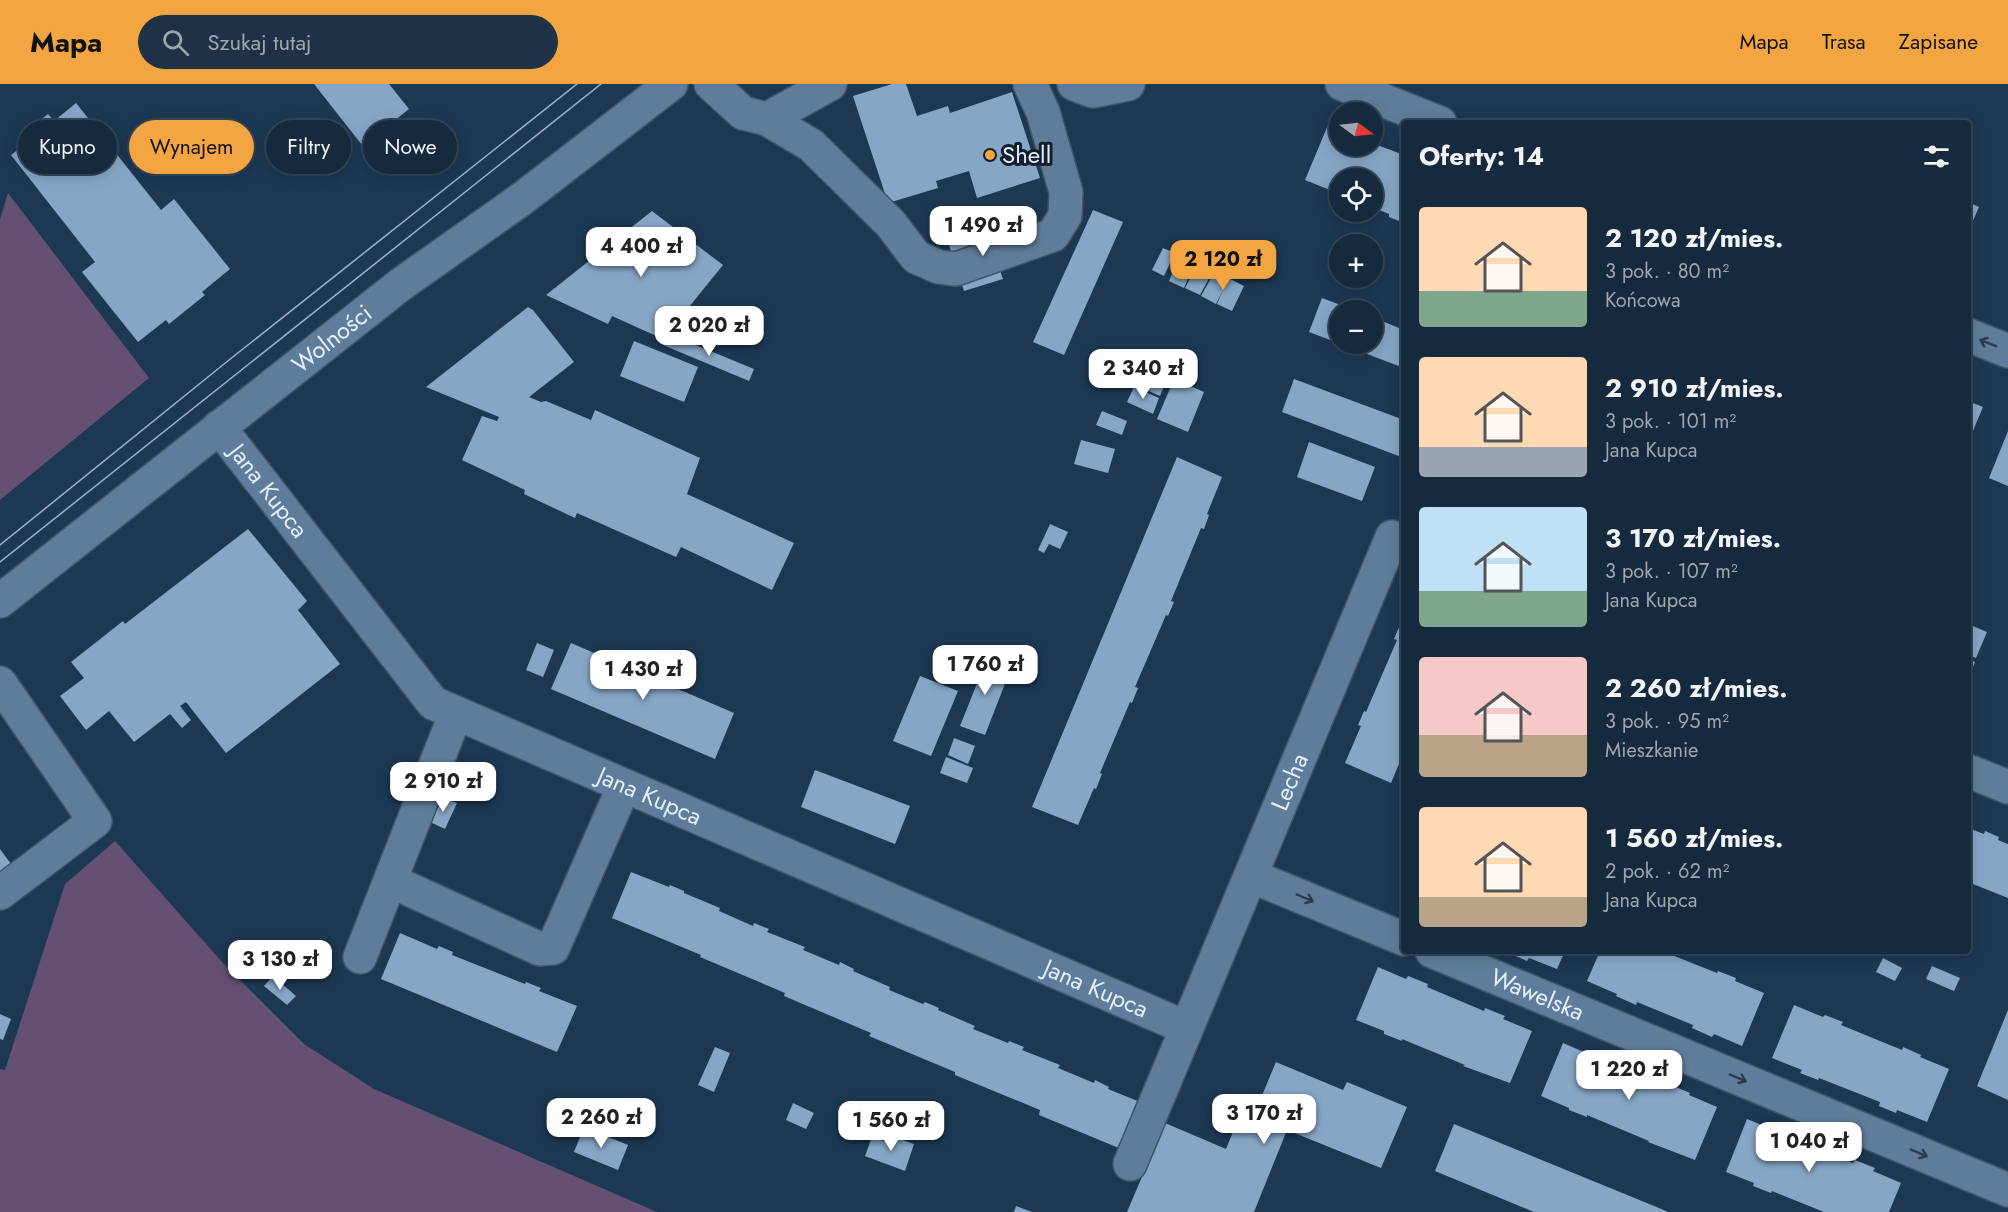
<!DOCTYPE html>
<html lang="pl">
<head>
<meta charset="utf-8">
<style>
	:root { --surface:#162a3e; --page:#1f3245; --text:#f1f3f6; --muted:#9ea7b0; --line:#354658; --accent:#f2a541 }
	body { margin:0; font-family:Jost,sans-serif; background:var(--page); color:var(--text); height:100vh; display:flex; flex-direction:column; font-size:22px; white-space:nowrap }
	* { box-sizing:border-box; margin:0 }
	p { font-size:20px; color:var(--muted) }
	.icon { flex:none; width:33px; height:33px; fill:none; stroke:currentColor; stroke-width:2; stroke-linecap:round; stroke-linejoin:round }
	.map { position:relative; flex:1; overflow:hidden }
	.sheet { position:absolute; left:1401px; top:36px; width:570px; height:834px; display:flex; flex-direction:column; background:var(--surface); border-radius:6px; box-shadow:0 3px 15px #0003,0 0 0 2px var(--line) }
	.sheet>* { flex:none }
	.guide { position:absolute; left:18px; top:36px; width:570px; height:54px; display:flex; gap:12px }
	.needle { width:39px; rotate:105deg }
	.tools { position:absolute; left:1329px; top:18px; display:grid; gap:12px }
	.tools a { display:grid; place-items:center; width:54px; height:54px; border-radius:50%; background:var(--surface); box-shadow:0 3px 15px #0003,0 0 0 2px var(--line); font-size:30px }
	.price { position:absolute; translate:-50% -51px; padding:0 14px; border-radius:12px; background:#fff; color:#222; font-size:20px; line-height:39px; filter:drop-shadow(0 2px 3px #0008) }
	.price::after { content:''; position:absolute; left:50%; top:36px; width:18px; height:14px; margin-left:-9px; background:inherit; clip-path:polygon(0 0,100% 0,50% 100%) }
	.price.current { background:var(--accent); color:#111 }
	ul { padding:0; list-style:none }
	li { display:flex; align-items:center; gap:18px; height:150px; padding:0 18px }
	li span { display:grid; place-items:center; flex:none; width:168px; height:120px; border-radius:6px; color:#555 }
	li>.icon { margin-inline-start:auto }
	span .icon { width:72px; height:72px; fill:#fffc; stroke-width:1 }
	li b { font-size:26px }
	h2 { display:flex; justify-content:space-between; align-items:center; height:72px; padding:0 18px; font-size:26px }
	.tag { padding:0 21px; border-radius:27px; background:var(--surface); box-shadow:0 3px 15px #0003,0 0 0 2px var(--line); font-size:21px; line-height:54px }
	.tag.current { background:var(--accent); color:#111 }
	header { display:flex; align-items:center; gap:36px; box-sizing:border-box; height:84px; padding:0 30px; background:var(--accent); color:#111 }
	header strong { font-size:28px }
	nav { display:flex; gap:33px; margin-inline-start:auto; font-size:21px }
	.search { width:420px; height:54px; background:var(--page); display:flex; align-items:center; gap:15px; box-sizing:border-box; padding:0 21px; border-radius:33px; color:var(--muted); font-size:22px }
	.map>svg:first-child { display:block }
	.green { fill:#635073 }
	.building { fill:#87a6c6 }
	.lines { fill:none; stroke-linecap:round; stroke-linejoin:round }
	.minor-casing { stroke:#3e556b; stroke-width:36 }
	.minor { stroke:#5f7d9b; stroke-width:33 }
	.tram { stroke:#a1b3c5; stroke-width:1.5 }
	.oneway { stroke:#2a3b4d }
	.poi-dot { fill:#f2a541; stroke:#131f2b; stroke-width:2 }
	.labels { text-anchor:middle; stroke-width:6; stroke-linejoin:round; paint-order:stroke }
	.poi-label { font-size:24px; fill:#e3f0fe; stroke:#131f2b; text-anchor:start }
	.street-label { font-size:24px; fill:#e3f0fe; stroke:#131f2b }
</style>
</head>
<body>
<header>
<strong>Mapa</strong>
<div class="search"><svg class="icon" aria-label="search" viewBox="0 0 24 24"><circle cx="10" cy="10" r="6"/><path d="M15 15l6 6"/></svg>Szukaj tutaj</div>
<nav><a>Mapa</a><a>Trasa</a><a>Zapisane</a></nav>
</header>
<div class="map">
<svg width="2008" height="1128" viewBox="0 0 2008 1128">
	<rect width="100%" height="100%" fill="#1d3853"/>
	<g class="green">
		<path d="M8,109L149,294L0,416V135Z"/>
		<path d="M115,757L222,878L304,960L374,1005L657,1128H0V985L5,986L65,800Z"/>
	</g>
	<g class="building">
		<path d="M314,0H389L409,25L379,49V53L368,62L362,61Z"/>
		<path d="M892,0H906L917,32L948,22L950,29L1012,8L1040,94L977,114L969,87L936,97L938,104L888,119L853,12Z"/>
		<path d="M76,19L161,126L174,115L230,185L202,208L205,211L169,240L166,236L138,258L82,188L95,178L11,71L34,53L28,46L48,30L54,37Z"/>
		<path d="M1328,41L1340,45V62H1372V59L1404,71V139L1389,133V130L1372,123V94H1340V110L1305,96Z"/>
		<path d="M1968,118L1979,123L1972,139L1968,137Z"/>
		<path d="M1093,126L1123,138L1064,271L1033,258Z"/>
		<path d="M652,127L723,181L663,255L612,232L608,240L546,211Z"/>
		<path d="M1009,142L1019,171L997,178L1003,195L964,207L949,161Z"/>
		<path d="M1163,164L1175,169L1164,192L1152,186Z"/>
		<path d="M1180,171L1195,178L1184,204L1169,197Z"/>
		<path d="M1198,179L1213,187L1200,211L1185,204Z"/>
		<path d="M1215,187L1244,202L1232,227L1217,220L1223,206L1216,220L1201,212Z"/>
		<path d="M1322,214L1354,226H1340V260H1372V233L1404,246V284L1309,248Z"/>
		<path d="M528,223L533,226L574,278L529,313L541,318L546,317L591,336L595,326L700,374L687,410L794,459L772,506L681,463L676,473L577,429L575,434L524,410L525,406L462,376L482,332L497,337L499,333L426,303Z"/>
		<path d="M669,250L754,285L749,297L663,261Z"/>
		<path d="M634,257L698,283L684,318L620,292Z"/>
		<path d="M1140,286L1166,298L1160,312L1135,301Z"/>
		<path d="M1174,295L1204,308L1188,348L1157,335Z"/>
		<path d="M1294,295L1404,336V374L1282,328Z"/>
		<path d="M1134,303L1159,314L1153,330L1127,318Z"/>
		<path d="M1968,317L1983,323L1968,359Z"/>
		<path d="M1102,327L1127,337L1122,351L1096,341Z"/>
		<path d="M2008,347V402L1989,394Z"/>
		<path d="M1081,356L1115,365L1108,389L1074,380Z"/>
		<path d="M1309,358L1375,383L1362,417L1297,393Z"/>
		<path d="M1177,373L1222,393L1207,430L1209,431L1204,445L1201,444L1171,517L1174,518L1168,532L1166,531L1135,603L1138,604L1132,619L1130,618L1100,689L1102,690L1096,705L1094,704L1078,741L1032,723Z"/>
		<path d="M1050,440L1068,448L1060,465L1049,460L1044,469L1038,466Z"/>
		<path d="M248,445L307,517L298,526L340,580L226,669L186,618L180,622L191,636L182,644L170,630L134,658L109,627L86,646L60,612L84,594L71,578L123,537L125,540Z"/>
		<path d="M1404,538V668L1391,699L1345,679L1361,642L1358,641L1364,627L1366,628L1397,556L1394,555L1400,541L1402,542Z"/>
		<path d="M1968,540L1987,548L1976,574L1968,571Z"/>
		<path d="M537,559L554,566L543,593L526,586Z"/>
		<path d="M571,559L734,629L715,675L551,605Z"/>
		<path d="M990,567L1003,572L996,588L1008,592L985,651L960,642Z"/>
		<path d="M1968,575L1975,578L1968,596Z"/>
		<path d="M920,592L958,607L931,672L893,657Z"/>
		<path d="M954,654L975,662L968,680L948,671Z"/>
		<path d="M946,673L973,684L967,699L940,689Z"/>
		<path d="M815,686L910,722L895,760L801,723Z"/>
		<path d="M441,713L457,719L445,745L430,738Z"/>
		<path d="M1968,744L1984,750L1985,747L1999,753L1998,756L2008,760V814L1968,798Z"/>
		<path d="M0,765L11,780L0,788Z"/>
		<path d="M631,788L669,803L670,801L684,807V809L720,824L719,827L753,842L754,839L769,845L767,848L805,863L803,866L839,881L840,878L854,885L853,887L890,903L889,906L923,920L925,918L939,924L938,926L975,942L973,945L1008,959L1009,957L1024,963L1022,966L1060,981L1058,984L1094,999L1095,996L1109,1003L1108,1005L1145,1020L1126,1067L1039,1031L1040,1026L955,991V988L869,952L871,949L784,912L785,909L700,873L701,871L612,834Z"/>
		<path d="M400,849L437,865L439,862L453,868L452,871L525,900L526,898L541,904L539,907L577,922L557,968L381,895Z"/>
		<path d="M1504,867H1565L1557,885L1529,874L1527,877Z"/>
		<path d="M1600,867H1662L1717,889L1718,887L1736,894L1735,897L1764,909L1742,962L1714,950L1712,953L1692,944L1693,941L1637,918L1636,921L1616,912L1617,910L1587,897Z"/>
		<path d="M1883,874L1902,884L1895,897L1876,888Z"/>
		<path d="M1932,882L1960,894L1954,907L1926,895Z"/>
		<path d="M1378,883L1406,895L1408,892L1428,900L1427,903L1484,927L1485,924L1505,932L1503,935L1532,947L1510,999L1463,982L1465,981L1402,955V957L1384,950V947L1356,936Z"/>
		<path d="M273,892L296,912L287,921L264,902Z"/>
		<path d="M1794,921L1823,933L1825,931L1843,938L1841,941L1902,966L1903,963L1921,971L1920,973L1949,985L1927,1038L1897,1026L1896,1029L1879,1022L1880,1018L1819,994L1818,996L1800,989L1802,986L1772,974Z"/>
		<path d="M2008,926V1016L1977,1002Z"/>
		<path d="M0,930L11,935L3,956L0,955Z"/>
		<path d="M1563,959L1591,971L1592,968L1613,977L1612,979L1668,1003L1669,1000L1690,1009L1689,1011L1717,1023L1695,1076L1648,1058L1649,1057L1587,1031V1033L1569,1026V1024L1541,1012Z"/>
		<path d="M715,963L730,969L714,1008L698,1001Z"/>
		<path d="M1276,978L1343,1006L1347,998L1407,1023L1381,1084L1287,1046L1254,1128H1127L1165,1039L1226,1065L1246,1016L1258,1021Z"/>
		<path d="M793,1019L814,1029L806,1045L786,1036Z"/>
		<path d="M1747,1035L1776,1047L1777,1044L1796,1052L1795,1055L1853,1079L1855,1076L1875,1084L1873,1087L1901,1099L1889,1128H1824L1772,1107L1771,1109L1753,1102L1754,1099L1726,1088Z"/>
		<path d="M1454,1040L1659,1124L1668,1128H1534L1435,1087Z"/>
		<path d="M584,1043L628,1061L618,1086L574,1068Z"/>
		<path d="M872,1053L892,1060L894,1053L914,1060L905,1087L865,1072Z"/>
		<path d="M1016,1122L1032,1128H1014Z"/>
	</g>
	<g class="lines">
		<g class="minor-casing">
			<g id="minor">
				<path d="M711,0L743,29L767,35L830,0"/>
				<path d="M1074,0L1093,7L1128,0"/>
				<path d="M1342,0L1440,39"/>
				<path d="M767,35L811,61L891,140L916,173L939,183L956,185L1053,151L1065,132L1066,108L1043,28L1030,0"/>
				<path d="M1968,251L2008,267"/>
				<path id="s1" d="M219,343L433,619L1187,944"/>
				<path id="s2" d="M0,517L400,201L523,114L671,0"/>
				<path d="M0,599L95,737L0,809"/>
				<path d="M1968,687L2008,703"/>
				<path d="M1251,792L1404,855"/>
				<path d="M391,797L540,865L553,864L624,702"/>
				<path id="s3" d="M1432,867L2008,1106"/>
				<path d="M360,873L456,629"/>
				<path id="s4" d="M1130,1080L1392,453L1404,458"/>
			</g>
		</g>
		<use href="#minor" class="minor"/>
		<g class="tram">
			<path d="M0,461L229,276L577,0"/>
			<path d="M0,478L601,0"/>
		</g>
	</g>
	<defs><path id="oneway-shaft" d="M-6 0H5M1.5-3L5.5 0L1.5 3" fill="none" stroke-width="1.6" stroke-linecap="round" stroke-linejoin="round" transform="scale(1.5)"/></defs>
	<g class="oneway">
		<use href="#oneway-shaft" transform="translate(1988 259) rotate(-158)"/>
		<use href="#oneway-shaft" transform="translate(1305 814) rotate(23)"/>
		<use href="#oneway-shaft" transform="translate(1738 994) rotate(23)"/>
		<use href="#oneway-shaft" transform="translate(1919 1069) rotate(23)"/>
	</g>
	<circle class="poi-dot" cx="990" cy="71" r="6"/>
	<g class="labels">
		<g class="poi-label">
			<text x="1002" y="79">Shell</text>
		</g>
		<g class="street-label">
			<text dy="8" stroke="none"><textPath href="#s2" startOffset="423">Wolności</textPath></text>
			<text dy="8" stroke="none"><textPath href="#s1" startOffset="81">Jana Kupca</textPath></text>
			<text dy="8" stroke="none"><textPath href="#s4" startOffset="414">Lecha</textPath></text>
			<text dy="8" stroke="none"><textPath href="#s1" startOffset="585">Jana Kupca</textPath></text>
			<text dy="8" stroke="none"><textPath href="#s1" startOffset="1071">Jana Kupca</textPath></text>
			<text dy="8" stroke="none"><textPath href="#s3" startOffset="114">Wawelska</textPath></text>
		</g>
	</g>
</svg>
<div class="tools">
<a><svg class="needle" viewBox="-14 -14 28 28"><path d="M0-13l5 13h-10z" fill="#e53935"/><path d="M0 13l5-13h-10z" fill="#9ea7b0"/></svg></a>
<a><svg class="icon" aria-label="locate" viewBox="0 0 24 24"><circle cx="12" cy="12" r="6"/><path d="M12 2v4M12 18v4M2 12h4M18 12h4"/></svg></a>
<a>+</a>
<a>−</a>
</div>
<b class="price" style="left:983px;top:173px">1 490 zł</b>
<b class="price" style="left:641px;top:194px">4 400 zł</b>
<b class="price current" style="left:1223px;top:207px">2 120 zł</b>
<b class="price" style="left:709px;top:273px">2 020 zł</b>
<b class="price" style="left:1143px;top:316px">2 340 zł</b>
<b class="price" style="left:985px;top:612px">1 760 zł</b>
<b class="price" style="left:643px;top:617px">1 430 zł</b>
<b class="price" style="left:443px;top:729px">2 910 zł</b>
<b class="price" style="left:280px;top:907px">3 130 zł</b>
<b class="price" style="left:1629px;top:1017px">1 220 zł</b>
<b class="price" style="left:1264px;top:1061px">3 170 zł</b>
<b class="price" style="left:601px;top:1065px">2 260 zł</b>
<b class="price" style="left:891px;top:1068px">1 560 zł</b>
<b class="price" style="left:1809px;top:1089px">1 040 zł</b>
<div class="guide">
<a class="tag">Kupno</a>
<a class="tag current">Wynajem</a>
<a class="tag">Filtry</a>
<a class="tag">Nowe</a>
</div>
<section class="sheet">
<h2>Oferty: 14<svg class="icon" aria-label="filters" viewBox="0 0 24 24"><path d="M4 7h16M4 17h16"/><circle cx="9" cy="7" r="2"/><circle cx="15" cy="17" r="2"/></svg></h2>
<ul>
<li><span style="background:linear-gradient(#ffd9b3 70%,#7fa58c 0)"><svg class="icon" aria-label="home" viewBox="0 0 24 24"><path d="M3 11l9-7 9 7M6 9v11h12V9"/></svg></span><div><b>2 120 zł/mies.</b><p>3 pok. · 80 m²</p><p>Końcowa</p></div></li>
<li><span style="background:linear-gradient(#ffd9b3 75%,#9aa5b1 0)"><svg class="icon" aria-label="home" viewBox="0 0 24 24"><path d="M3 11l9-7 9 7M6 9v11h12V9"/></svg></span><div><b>2 910 zł/mies.</b><p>3 pok. · 101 m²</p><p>Jana Kupca</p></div></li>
<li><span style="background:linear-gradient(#bfe0f5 70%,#7fa58c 0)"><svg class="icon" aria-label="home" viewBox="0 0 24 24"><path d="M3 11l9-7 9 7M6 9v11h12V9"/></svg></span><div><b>3 170 zł/mies.</b><p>3 pok. · 107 m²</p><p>Jana Kupca</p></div></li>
<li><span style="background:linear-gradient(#f6c9c9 65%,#b9a48a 0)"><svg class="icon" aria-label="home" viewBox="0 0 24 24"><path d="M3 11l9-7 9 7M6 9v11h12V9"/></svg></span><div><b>2 260 zł/mies.</b><p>3 pok. · 95 m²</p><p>Mieszkanie</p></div></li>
<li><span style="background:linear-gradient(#ffd9b3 75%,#b9a48a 0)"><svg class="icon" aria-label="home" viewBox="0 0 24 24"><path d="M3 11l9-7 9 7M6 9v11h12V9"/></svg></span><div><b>1 560 zł/mies.</b><p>2 pok. · 62 m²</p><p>Jana Kupca</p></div></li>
</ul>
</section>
</div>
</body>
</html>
